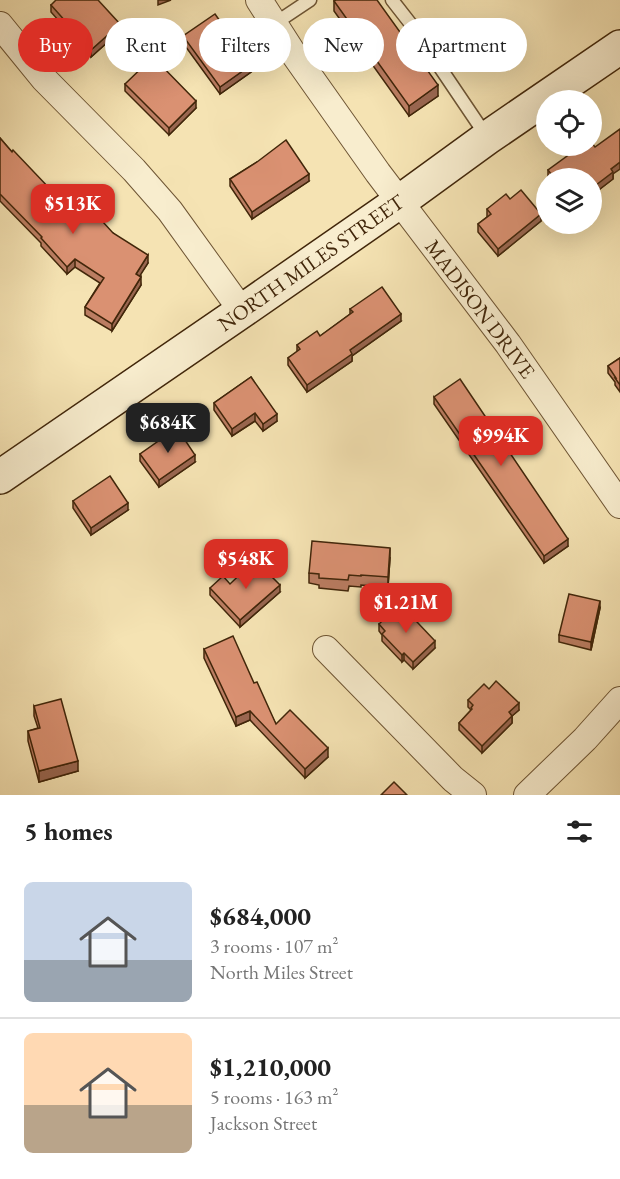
<!DOCTYPE html>
<html lang="en">
<head>
<meta charset="utf-8">
<style>
	:root { --surface:#fff; --page:#f2f2f2; --text:#222; --muted:#767676; --line:#e0e0e0; --accent:#d93025 }
	body { margin:0; font-family:"EB Garamond",serif; background:var(--page); color:var(--text); height:100vh; display:flex; flex-direction:column; font-size:22px; white-space:nowrap }
	* { box-sizing:border-box; margin:0 }
	p { font-size:20px; color:var(--muted) }
	.icon { flex:none; width:33px; height:33px; fill:none; stroke:currentColor; stroke-width:2; stroke-linecap:round; stroke-linejoin:round }
	.map { position:relative; height:795px; overflow:hidden }
	.sheet { display:flex; flex-direction:column; background:var(--surface); flex:1 }
	.sheet>* { flex:none }
	.top-card { position:absolute; left:18px; top:18px; width:585px; height:54px; display:flex; gap:12px }
	.buttons { position:absolute; left:536px; top:90px; display:grid; gap:12px }
	.buttons a { display:grid; place-items:center; width:66px; height:66px; border-radius:50%; background:var(--surface); box-shadow:0 6px 24px #0002; font-size:30px }
	.price { position:absolute; translate:-50% -51px; padding:0 14px; border-radius:12px; background:var(--accent); color:#fff; font-size:20px; line-height:39px; filter:drop-shadow(0 2px 3px #0008) }
	.price::after { content:''; position:absolute; left:50%; top:36px; width:18px; height:14px; margin-left:-9px; background:inherit; clip-path:polygon(0 0,100% 0,50% 100%) }
	.price.active { background:#222; color:#fff }
	ul { padding:0; list-style:none }
	li { display:flex; align-items:center; gap:18px; height:150px; padding:0 24px }
	li+li { border-top:2px solid var(--line) }
	li span { display:grid; place-items:center; flex:none; width:168px; height:120px; border-radius:9px; color:#555 }
	li>.icon { margin-inline-start:auto }
	span .icon { width:72px; height:72px; fill:#fffc; stroke-width:1 }
	li b { font-size:26px }
	h2 { display:flex; justify-content:space-between; align-items:center; height:72px; padding:0 24px; font-size:26px }
	.pill { padding:0 21px; border-radius:27px; background:var(--surface); box-shadow:0 6px 24px #0002; font-size:21px; line-height:54px }
	.pill.active { background:var(--accent); color:#fff }
	.map>svg:first-child { display:block }
	.lines { fill:none; stroke-linecap:round; stroke-linejoin:round }
	.service-casing { stroke:#6e5534; stroke-width:15 }
	.minor-casing { stroke:#6e5534; stroke-width:28 }
	.secondary-casing { stroke:#41260a; stroke-width:36 }
	.service { stroke:#f8edce; stroke-width:12 }
	.minor { stroke:#f8edce; stroke-width:26 }
	.secondary { stroke:#f8edce; stroke-width:33 }
	.wall { fill:#bb7d62; stroke:#41260a; stroke-width:1.5 }
	.shaded-wall { fill:#996650; stroke:#41260a; stroke-width:1.5 }
	.building { fill:#da9172; stroke:#41260a; stroke-width:1.5 }
	.labels { text-anchor:middle; stroke-width:6; stroke-linejoin:round; paint-order:stroke }
	.street-label { font-size:21px; fill:#41260a; stroke:#f8edce }
</style>
</head>
<body>
<div class="map">
<svg width="620" height="795" viewBox="0 0 620 795">
	<rect width="100%" height="100%" fill="#f5e3b3"/>
	<filter id="stains"><feTurbulence type="fractalNoise" baseFrequency=".00333" numOctaves="4"/><feColorMatrix values="0 0 0 0 .2 0 0 0 0 .09 0 0 0 0 .02 0 0 0 .5 -.17"/></filter>
	<radialGradient id="worn" r=".72"><stop offset=".6" stop-color="#630" stop-opacity="0"/><stop offset="1" stop-color="#630" stop-opacity=".3"/></radialGradient>
	<g class="lines">
		<g class="service-casing">
			<g id="service">
				<path d="M392,0L410,23L487,137"/>
				<path d="M274,24L310,0"/>
			</g>
		</g>
		<g class="minor-casing">
			<g id="minor">
				<path d="M259,0L291,50L378,173L508,344L620,505"/>
				<path d="M0,25L44,79L134,170L170,211L242,311"/>
				<path d="M326,649L453,779L473,795"/>
				<path d="M527,795L585,739L620,700"/>
			</g>
		</g>
		<g class="secondary-casing">
			<path id="secondary" d="M0,477L242,311L399,202L487,138L620,47"/>
		</g>
		<use href="#service" class="service"/>
		<use href="#minor" class="minor"/>
		<use href="#secondary" class="secondary"/>
	</g>
	<g class="wall">
		<path d="M334,1L438,96L409,116L334,11Z"/>
		<path d="M51,5L120,31L91,57L51,12Z"/>
		<path d="M183,36L251,72L220,94L183,43Z"/>
		<path d="M125,84L196,108L169,135L125,91Z"/>
		<path d="M0,138L12,152L71,211L113,233L148,263L139,276L141,285L112,331L85,315V307L100,283L75,267L67,274L41,246V243L0,201Z"/>
		<path d="M257,162L309,181L252,219L230,186V179Z"/>
		<path d="M548,170L613,174V179L596,192L591,186V178H549L548,177Z"/>
		<path d="M510,199L541,221L498,256L478,232V224L487,217V209Z"/>
		<path d="M350,309L401,321L352,356V361L307,392L288,365V358L297,352V345L320,336L350,314Z"/>
		<path d="M620,358V392L615,385V382L608,373V366Z"/>
		<path d="M251,377L277,421L263,431L255,421L232,436L214,410V403Z"/>
		<path d="M434,397L568,546L544,563L434,404Z"/>
		<path d="M140,454L195,462L159,487L140,461Z"/>
		<path d="M73,501L128,510L91,535L73,508Z"/>
		<path d="M390,558L388,587L361,585V587L349,586L348,591L319,588V585L309,583V573Z"/>
		<path d="M230,584L280,592L240,627L210,595V588Z"/>
		<path d="M600,608L591,650L559,642V635Z"/>
		<path d="M379,624L435,648L413,669L404,660L402,662L382,641V635L379,631Z"/>
		<path d="M204,649L254,683L276,724L328,757L305,778L250,720L236,726L204,658Z"/>
		<path d="M489,689L519,710L512,716V723L482,753L459,730V723L471,710L468,707V700Z"/>
		<path d="M34,706L78,771L39,782L28,741V731L38,728L34,716Z"/>
	</g>
	<g class="shaded-wall">
		<path d="M158,0H171L158,5Z"/>
		<path d="M120,24V31L91,57V50Z"/>
		<path d="M251,65V72L220,94V87Z"/>
		<path d="M438,85V96L409,116V106Z"/>
		<path d="M196,101V108L169,135V128Z"/>
		<path d="M620,162V169L613,174V179L596,192V185L611,169Z"/>
		<path d="M309,174V181L252,219V212Z"/>
		<path d="M541,214V221L498,256V249Z"/>
		<path d="M148,255V263L136,282V274Z"/>
		<path d="M75,259V267L67,274V267Z"/>
		<path d="M141,277V285L112,331V324Z"/>
		<path d="M401,314V321L352,356V361L307,392V385L350,350Z"/>
		<path d="M255,413V421L232,436V429Z"/>
		<path d="M277,414V421L263,431V424Z"/>
		<path d="M195,455V462L159,487V480Z"/>
		<path d="M128,503V510L91,535V528Z"/>
		<path d="M568,539V546L544,563V556Z"/>
		<path d="M390,548V558L388,587V577Z"/>
		<path d="M280,585V592L240,627V620Z"/>
		<path d="M600,601V608L591,650V642Z"/>
		<path d="M435,641V648L413,669V662Z"/>
		<path d="M404,653V660L402,662V655Z"/>
		<path d="M519,703V710L512,716V723L482,753V746L509,712Z"/>
		<path d="M250,711V720L236,726V717Z"/>
		<path d="M328,748V757L305,778V769Z"/>
		<path d="M78,761V771L39,782V771Z"/>
	</g>
	<g class="building">
		<path d="M56,0H98L120,24L91,50L51,5Z"/>
		<path d="M336,0H377L438,85L409,106L334,1Z"/>
		<path d="M215,14L251,65L220,87L183,36Z"/>
		<path d="M153,57L196,101L169,128L125,84Z"/>
		<path d="M620,129V162L611,169L613,172L596,185L590,177L588,178H554L548,170L581,146H591V142L595,147Z"/>
		<path d="M0,138L12,152L13,150L71,211L83,200L113,233L148,255L136,274L141,277L112,324L85,307L104,278L75,259L67,267L41,238L42,237L0,194Z"/>
		<path d="M286,140L309,174L252,212L230,179L257,162Z"/>
		<path d="M521,190L541,214L498,249L478,224L491,214L487,209L506,194L510,199Z"/>
		<path d="M382,287L401,314L350,350L352,354L307,385L288,358L300,349L297,345L317,331L320,336L353,312L350,309Z"/>
		<path d="M620,358V385L615,378H616L608,366Z"/>
		<path d="M251,377L277,414L263,424L255,413L232,429L214,403Z"/>
		<path d="M460,379L568,539L544,556L434,397Z"/>
		<path d="M177,428L195,455L159,480L140,454Z"/>
		<path d="M110,476L128,503L91,528L73,501Z"/>
		<path d="M312,541L390,548L388,577L361,575V576L349,575L348,580L319,578V574L309,573Z"/>
		<path d="M255,560L280,585L240,620L210,588L223,576L230,584Z"/>
		<path d="M569,594L600,601L591,642L559,635Z"/>
		<path d="M400,604L435,641L413,662L404,653L402,655L382,634L385,631L379,624Z"/>
		<path d="M233,636L254,683L257,682L276,724L290,710L328,748L305,769L250,711L236,717L204,649Z"/>
		<path d="M496,681L519,703L509,712L512,716L482,746L459,723L472,709L471,708L473,705L468,700L484,684L489,689Z"/>
		<path d="M61,699L78,761L39,771L28,731L40,728L34,706Z"/>
		<path d="M394,782L407,795H381Z"/>
	</g>
	<g class="labels">
		<g class="street-label">
			<text transform="translate(311 263) rotate(-35)" y="7">NORTH MILES STREET</text>
			<text transform="translate(480 309) rotate(53)" y="7">MADISON DRIVE</text>
		</g>
	</g>
	<rect width="100%" height="100%" filter="url(#stains)"/>
	<rect width="100%" height="100%" fill="url(#worn)"/>
</svg>
<div class="buttons">
<a><svg class="icon" aria-label="locate" viewBox="0 0 24 24"><circle cx="12" cy="12" r="6"/><path d="M12 2v4M12 18v4M2 12h4M18 12h4"/></svg></a>
<a><svg class="icon" aria-label="layers" viewBox="0 0 24 24"><path d="M12 4l9 5-9 5-9-5zM3 14l9 5 9-5"/></svg></a>
</div>
<b class="price" style="left:73px;top:235px">$513K</b>
<b class="price active" style="left:168px;top:454px">$684K</b>
<b class="price" style="left:501px;top:467px">$994K</b>
<b class="price" style="left:246px;top:590px">$548K</b>
<b class="price" style="left:406px;top:634px">$1.21M</b>
<div class="top-card">
<a class="pill active">Buy</a>
<a class="pill">Rent</a>
<a class="pill">Filters</a>
<a class="pill">New</a>
<a class="pill">Apartment</a>
</div>
</div>
<section class="sheet">
<h2>5 homes<svg class="icon" aria-label="filters" viewBox="0 0 24 24"><path d="M4 7h16M4 17h16"/><circle cx="9" cy="7" r="2"/><circle cx="15" cy="17" r="2"/></svg></h2>
<ul>
<li><span style="background:linear-gradient(#c9d6e8 65%,#9aa5b1 0)"><svg class="icon" aria-label="home" viewBox="0 0 24 24"><path d="M3 11l9-7 9 7M6 9v11h12V9"/></svg></span><div><b>$684,000</b><p>3 rooms · 107 m²</p><p>North Miles Street</p></div></li>
<li><span style="background:linear-gradient(#ffd9b3 60%,#b9a48a 0)"><svg class="icon" aria-label="home" viewBox="0 0 24 24"><path d="M3 11l9-7 9 7M6 9v11h12V9"/></svg></span><div><b>$1,210,000</b><p>5 rooms · 163 m²</p><p>Jackson Street</p></div></li>
</ul>
</section>
</body>
</html>
